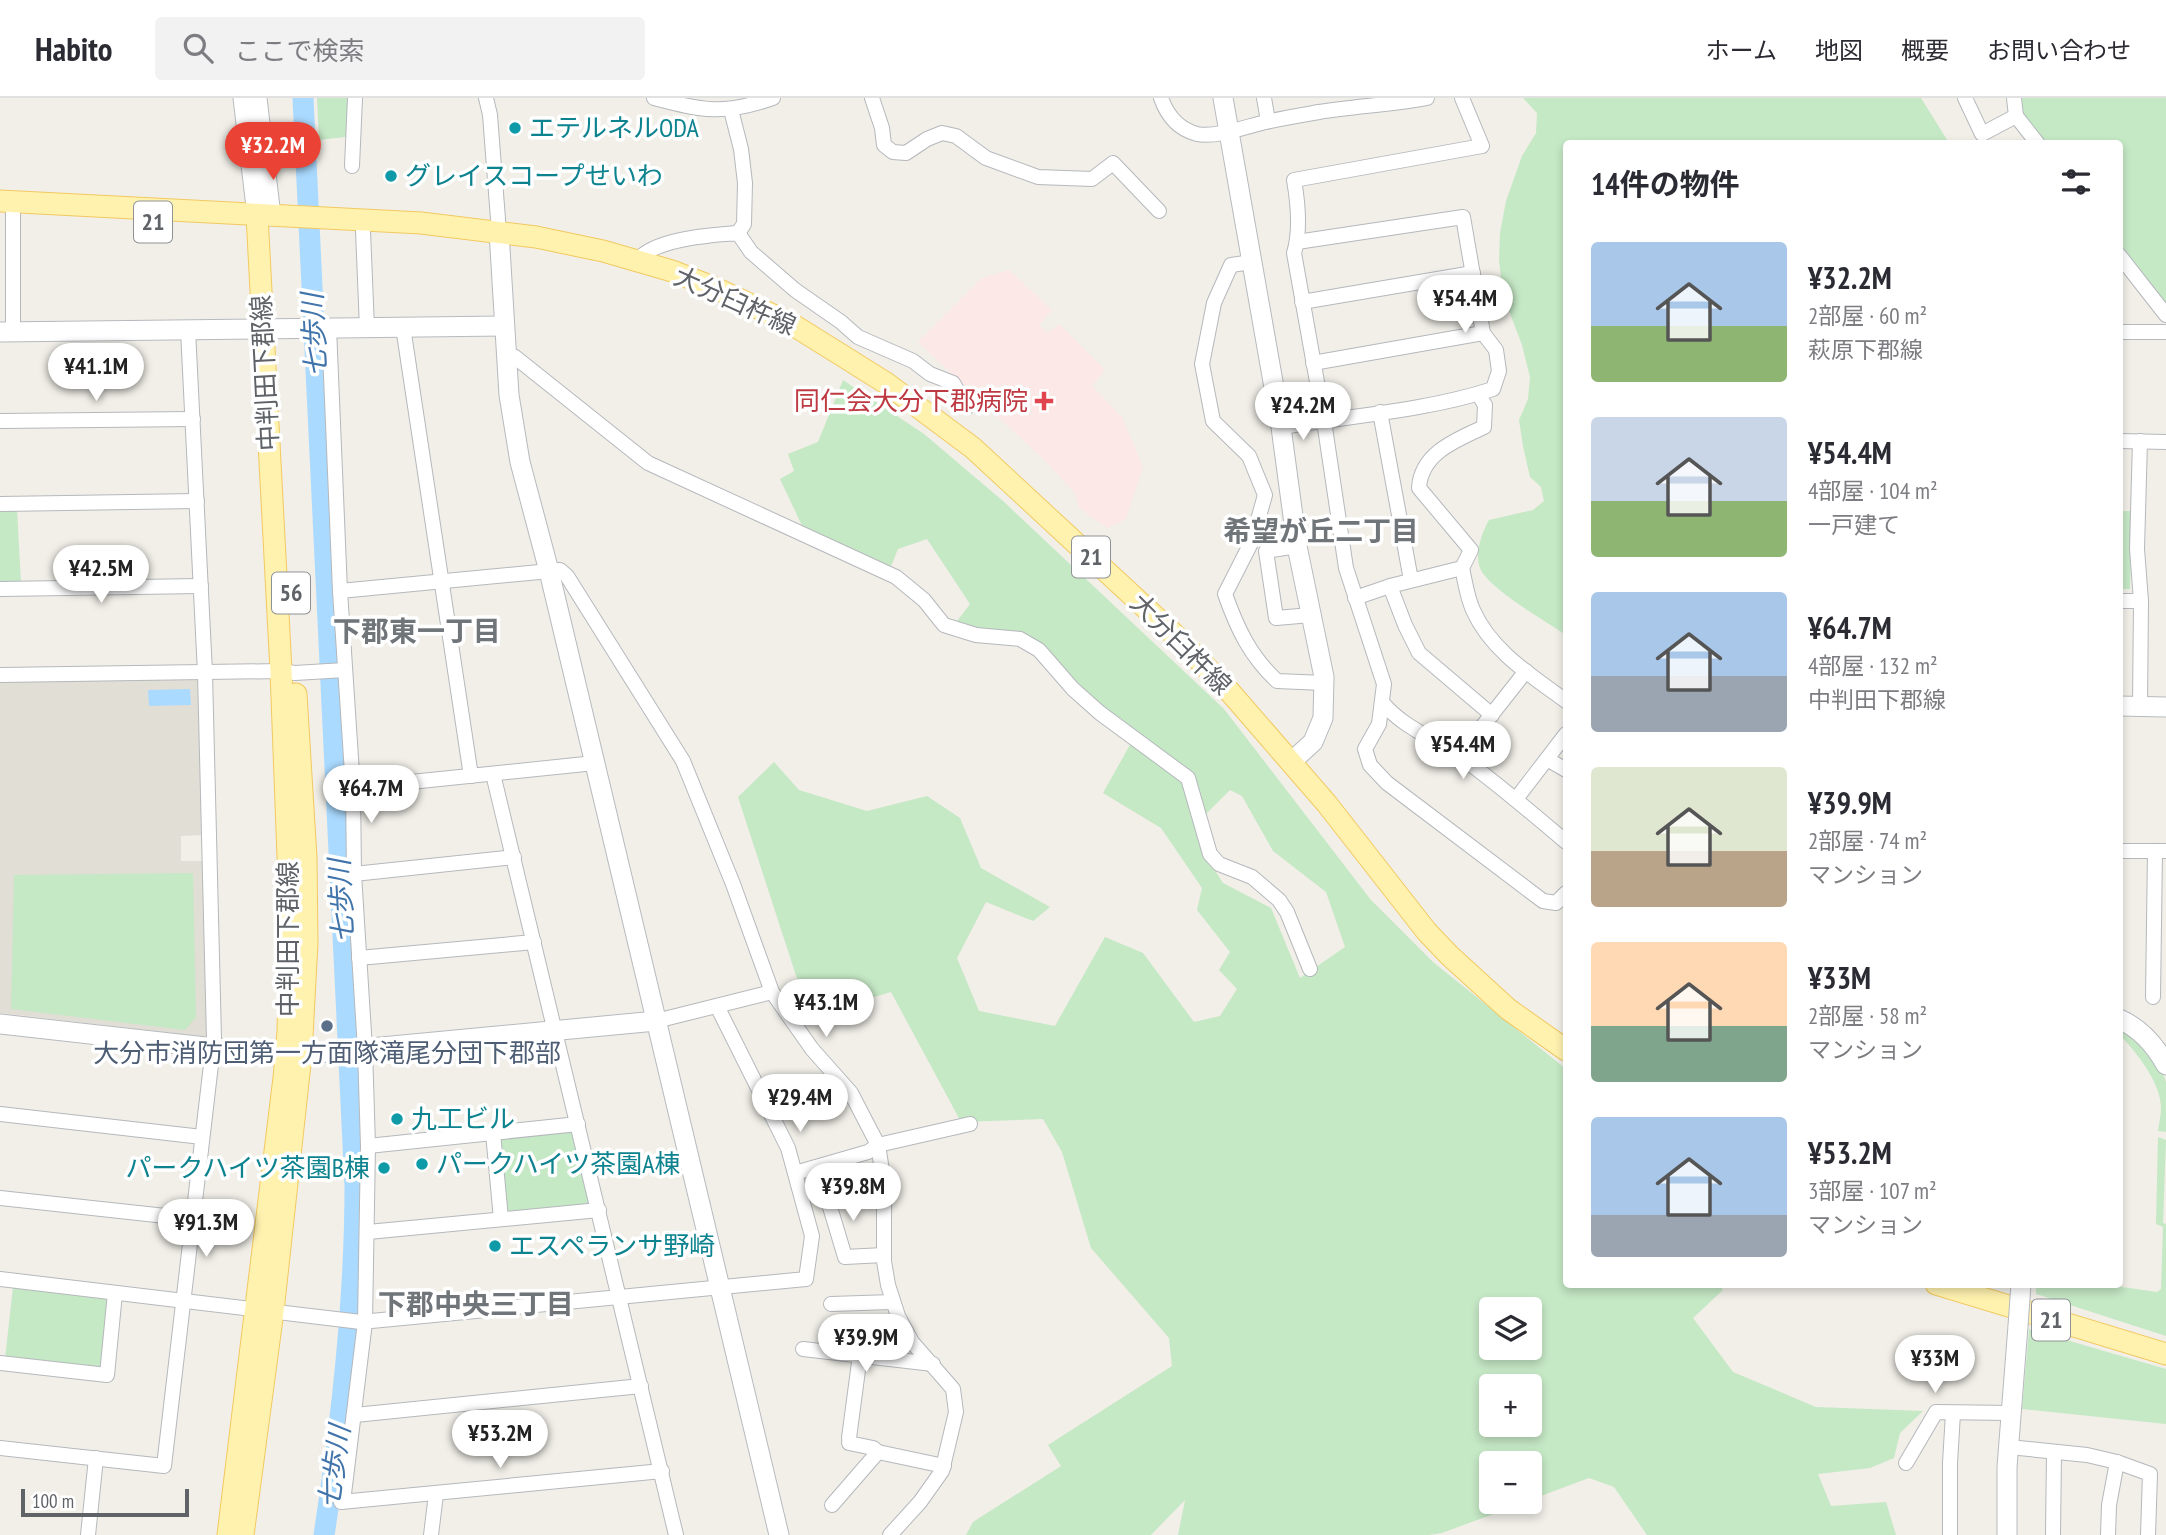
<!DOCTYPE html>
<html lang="ja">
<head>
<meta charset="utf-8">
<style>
	:root { --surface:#fff; --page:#f2f2f3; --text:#2b2b33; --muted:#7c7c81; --line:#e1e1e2; --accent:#ea4335 }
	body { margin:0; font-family:"PT Sans Narrow","Noto Sans JP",sans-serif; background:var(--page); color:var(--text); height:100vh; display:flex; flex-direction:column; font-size:26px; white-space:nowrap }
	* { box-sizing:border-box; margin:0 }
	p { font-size:23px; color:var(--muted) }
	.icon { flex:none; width:38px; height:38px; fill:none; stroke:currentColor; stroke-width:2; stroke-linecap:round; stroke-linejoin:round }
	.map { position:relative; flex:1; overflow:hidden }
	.panel { position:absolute; left:1563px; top:42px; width:560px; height:1148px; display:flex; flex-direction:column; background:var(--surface); border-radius:7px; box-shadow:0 4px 10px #0003 }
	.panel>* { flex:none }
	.controls { position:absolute; left:1479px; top:1199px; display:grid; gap:14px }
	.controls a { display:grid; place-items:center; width:63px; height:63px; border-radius:7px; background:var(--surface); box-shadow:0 4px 10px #0003; font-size:35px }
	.scale { position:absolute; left:21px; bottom:18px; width:168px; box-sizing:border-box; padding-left:7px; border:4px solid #5f6368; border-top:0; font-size:19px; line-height:24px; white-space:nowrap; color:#5f6368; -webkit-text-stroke:5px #fff; paint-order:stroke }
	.price { position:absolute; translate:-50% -60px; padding:0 16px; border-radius:24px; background:#fff; color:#222; font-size:23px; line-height:46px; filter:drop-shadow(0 2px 4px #0008) }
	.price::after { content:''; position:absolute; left:50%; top:42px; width:21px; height:16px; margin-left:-10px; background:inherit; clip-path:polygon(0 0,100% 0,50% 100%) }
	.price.selected { background:var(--accent); color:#fff }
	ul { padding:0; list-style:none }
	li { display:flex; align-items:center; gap:21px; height:175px; padding:0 28px }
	li span { display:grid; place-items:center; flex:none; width:196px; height:140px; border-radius:7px; color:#555 }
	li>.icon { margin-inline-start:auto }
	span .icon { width:84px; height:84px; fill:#fffc; stroke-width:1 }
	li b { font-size:30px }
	h2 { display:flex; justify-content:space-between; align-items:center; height:84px; padding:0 28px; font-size:30px }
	header { display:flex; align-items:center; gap:42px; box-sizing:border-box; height:98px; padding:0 35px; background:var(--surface); border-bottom:2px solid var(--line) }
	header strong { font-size:33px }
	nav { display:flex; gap:38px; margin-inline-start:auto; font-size:24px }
	.search { width:490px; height:63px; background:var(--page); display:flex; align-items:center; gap:18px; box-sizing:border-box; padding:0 24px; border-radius:7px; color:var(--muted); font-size:26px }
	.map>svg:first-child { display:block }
	.education { fill:#e1ded6 }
	.medical { fill:#fce8e6 }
	.green { fill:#c5e8c5; fill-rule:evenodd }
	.water { fill:#aadaff }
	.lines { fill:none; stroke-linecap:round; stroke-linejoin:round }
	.river { stroke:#aadaff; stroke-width:21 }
	.street-casing { stroke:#b5b8bc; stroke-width:16 }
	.secondary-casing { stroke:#b6babf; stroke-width:21 }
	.primary-casing { stroke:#f2c960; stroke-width:23 }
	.street { stroke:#fff; stroke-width:14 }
	.secondary { stroke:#fff; stroke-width:19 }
	.primary { stroke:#fff2af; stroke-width:21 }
	.secondary-bridge-casing { stroke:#b6babf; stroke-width:21; stroke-linecap:butt }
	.secondary-bridge { stroke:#fff; stroke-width:19 }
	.culture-dot { fill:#0f9aa8; stroke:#fff; stroke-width:2.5 }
	.health-dot { fill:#e0444e; stroke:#fff; stroke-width:2.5 }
	.service-dot { fill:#5c6f8a; stroke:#fff; stroke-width:2.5 }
	.labels { text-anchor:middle; stroke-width:7; stroke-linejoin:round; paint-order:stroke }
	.shield { fill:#fff; stroke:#8f9295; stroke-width:2 }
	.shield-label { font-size:24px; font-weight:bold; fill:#5f6368 }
	.culture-label { font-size:26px; fill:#0d838f; stroke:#fff; text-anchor:start }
	.street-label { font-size:26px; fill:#5f6368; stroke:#fff }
	.health-label { font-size:26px; fill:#be3a42; stroke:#fff; text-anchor:end }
	.service-label { font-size:26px; fill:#4e5e75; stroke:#fff }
	.water-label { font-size:28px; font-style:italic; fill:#4174aa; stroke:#fff }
	.neighbourhood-label { font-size:28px; font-weight:bold; fill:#70757a; stroke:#fff }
</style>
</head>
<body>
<header>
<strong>Habito</strong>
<div class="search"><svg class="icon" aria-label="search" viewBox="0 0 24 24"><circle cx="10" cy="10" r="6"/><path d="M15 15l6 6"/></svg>ここで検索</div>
<nav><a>ホーム</a><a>地図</a><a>概要</a><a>お問い合わせ</a></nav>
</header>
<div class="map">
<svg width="2166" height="1437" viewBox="0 0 2166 1437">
	<rect width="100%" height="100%" fill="#f1efe8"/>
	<path class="education" d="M197,580L201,582L203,737L181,738V763H204L207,939L0,915V583Z"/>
	<path class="medical" d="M1009,172L1052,212L1039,227L1048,235L1059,226L1105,272L1092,288L1122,319L1143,369L1126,421L1108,430L1092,420L1078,408L1075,395L1042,360L918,244L982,180Z"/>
	<g class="green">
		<path d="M317,0H355L354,38L319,42Z"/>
		<path d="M1523,0H1921L1949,45L1566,46V537C1544,522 1496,495 1482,474C1473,460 1481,436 1489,422L1533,412L1544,403L1541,389L1530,379L1523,348L1519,322L1528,301L1530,279L1522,247L1503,197L1499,163L1500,135L1506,103L1522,58L1536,35L1537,15Z"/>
		<path d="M2020,0H2166V207L2119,145V46L2044,45L2025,20Z"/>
		<path d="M843,282L924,336L1003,403L1224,611L1371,802L1433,864L1566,971V1186L1719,1187L1723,1192L1693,1220L1733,1274L1816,1309L1923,1313L1900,1335L1894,1360L1870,1370L1818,1376L1831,1408L1886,1404L1896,1437H1647L1614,1389L1589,1380L1530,1402V1365H1491V1404H1526L1442,1435L1429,1437H1178L1185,1402L1151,1437H966L973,1424L1061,1368L1048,1347L1172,1268L1169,1240L1091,1150L1062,1054L1043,1021L961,1024L891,894L838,910L802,896L738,699L774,664L799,692L867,713L927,698L960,720L981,770L1050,809L1033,823L986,804L957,860L979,913L1055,928L1105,839L1143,855L1194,924L1220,918L1237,891L1219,872L1230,854L1197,812L1202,790L1161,730L1103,695L1131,645L1186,685L1207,760L1223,785L1271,810L1300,880L1345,849L1326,794L1273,753L1242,698L1230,692L1205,717L1190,676L1102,613L1018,538L954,527L970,506L927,441L898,451L889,473L805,434L780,381L794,373L788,356L818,344ZM1491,1211H1530V1250H1491ZM1491,1288H1530V1326H1491Z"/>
		<path d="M0,411H17L21,486L0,487Z"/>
		<path d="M2119,413H2132L2130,491H2119Z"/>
		<path d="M193,775L196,919L185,932L11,911L14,777Z"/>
		<path d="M2119,930C2136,941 2161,964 2166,984C2166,999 2166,1019 2166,1034L2158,1033C2159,1025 2161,1018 2161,1010C2161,984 2136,954 2119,936Z"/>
		<path d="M571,1032L575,1034L592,1103L589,1108L508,1116L498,1039Z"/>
		<path d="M2158,1039L2166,1042L2163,1125L2166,1126V1238L2036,1196V1186L2108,1187L2157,1194L2161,1191L2163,1129L2156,1126Z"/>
		<path d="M13,1189L106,1199L110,1204L102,1267L98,1271L5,1261Z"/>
		<path d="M2029,1231L2166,1271V1326L2022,1311Z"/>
	</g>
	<path class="water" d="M190,591L191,607L149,608L148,592Z"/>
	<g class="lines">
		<path class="river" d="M303,0L355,1088C355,1205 342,1321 324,1437"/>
		<g class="street-casing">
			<g id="street">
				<path d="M486,0L490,17L499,134"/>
				<path d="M654,0C703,13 724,17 773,0"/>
				<path d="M872,0L882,30L884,47L893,54L906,55L927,41L942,35L956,38L986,60L1038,79L1092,81L1113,65L1159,113"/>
				<path d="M1161,0C1167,17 1178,31 1197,36C1216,40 1248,28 1266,24C1284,20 1302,17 1319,14C1355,8 1391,7 1427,0"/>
				<path d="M1264,0L1268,23"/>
				<path d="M1462,0L1482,48L1294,82C1298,105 1301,132 1294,155L1324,323L1346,470L1384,586L1379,626L1365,651L1370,667L1387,685L1543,803L1556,805L1566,795"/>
				<path d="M1965,0L1982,36L2016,18L2038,46"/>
				<path d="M2014,0L2016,18"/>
				<path d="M731,12L741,51L745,85L744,126L738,135"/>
				<path d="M352,68L355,0"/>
				<path d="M363,133L367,230"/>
				<path d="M2119,157L2166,217"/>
				<path d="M637,163C653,141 711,137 738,135L751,154L795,192L841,224L858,239L913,263L930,276L953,285L967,309"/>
				<path d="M1252,164L1231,167L1214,205L1202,266L1213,323L1249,358L1265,397L1252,443L1225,496C1237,530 1250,558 1277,583L1324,585"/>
				<path d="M1302,204L1473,175"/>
				<path d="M403,229L471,678"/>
				<path d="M329,230L340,493L353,690L354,776L365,951L368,1048L365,1224L343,1404"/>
				<path d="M13,234V104"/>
				<path d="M2119,234H2166"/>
				<path d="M505,255L515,259L648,365L896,479L924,502L944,527L976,537L1020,541L1039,552L1073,591L1100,615L1188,680L1210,756L1219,766L1252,779L1279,802L1287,814L1310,871"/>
				<path d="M1313,265L1483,235"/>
				<path d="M1380,314L1411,482"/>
				<path d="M0,323L193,321"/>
				<path d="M1281,329C1351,318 1425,313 1493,291L1499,273L1496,252L1483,235L1463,119L1297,144"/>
				<path d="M2119,343L2166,344"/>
				<path d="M2140,343L2137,451L2141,503L2140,608"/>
				<path d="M0,406L197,403"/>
				<path d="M1297,448L1266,453L1276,520L1311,517"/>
				<path d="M1462,470C1465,483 1467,499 1473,512C1491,553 1532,578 1566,603"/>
				<path d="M1390,488L1405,527L1419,555L1492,617"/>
				<path d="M0,491L201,488"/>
				<path d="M340,493L560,472L567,478L683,663L733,786L772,894L812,951L851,995L878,1047L884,1085V1163L888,1187L898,1218L912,1244L953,1291L956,1314L942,1373L920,1404L890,1437"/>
				<path d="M1355,500L1390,488L1462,470L1471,452L1419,390C1421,355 1456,342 1484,329L1485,307L1478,296"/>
				<path d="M2119,503H2141"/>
				<path d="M0,577L281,573L295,575L345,572"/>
				<path d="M1382,604C1402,629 1435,641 1461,659C1498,686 1532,715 1566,744"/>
				<path d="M1459,658L1526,573"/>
				<path d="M1547,661L1566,672"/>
				<path d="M493,676L676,1437"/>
				<path d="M353,690L595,665"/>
				<path d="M1516,701L1566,636"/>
				<path d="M2119,753H2166"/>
				<path d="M354,776L514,759"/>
				<path d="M359,860L534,844"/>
				<path d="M2153,899L2155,753"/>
				<path d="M656,923L772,894"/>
				<path d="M0,1016L202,1039"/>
				<path d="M493,1035L501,1121"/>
				<path d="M368,1048L578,1026"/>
				<path d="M795,1075L868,1054L878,1047L970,1026"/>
				<path d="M824,1089L845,1159L884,1157"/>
				<path d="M0,1100L193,1121"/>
				<path d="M368,1134L599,1112"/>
				<path d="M0,1181L361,1224L806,1181L812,1138L788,1050L717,908"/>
				<path d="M831,1206L893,1204"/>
				<path d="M803,1251L933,1266"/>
				<path d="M0,1265L107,1277L115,1195"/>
				<path d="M355,1317L641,1288"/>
				<path d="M849,1340L860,1257"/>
				<path d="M849,1345L873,1350L878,1354"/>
				<path d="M2009,1349L2087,1357L2117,1364L2150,1376L2148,1437"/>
				<path d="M0,1350L164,1368L214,941L205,575L188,232"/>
				<path d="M1906,1365L1936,1314L2011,1315"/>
				<path d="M341,1404L662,1373"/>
				<path d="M832,1407L878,1354L944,1368"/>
				<path d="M88,1437L96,1360"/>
				<path d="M431,1437L436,1396"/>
				<path d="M1950,1437V1365L1953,1315"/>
				<path d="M2053,1437L2054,1354"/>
				<path d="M2108,1437L2109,1407L2117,1364"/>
			</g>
		</g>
		<g class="secondary-casing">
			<g id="secondary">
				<path d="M243,0L257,117"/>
				<path d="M257,0L271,118"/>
				<path d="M1223,0L1281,329L1297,448L1324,579L1323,620L1313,644L1291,664"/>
				<path d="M499,134L509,297L520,364L549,473L779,1437"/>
				<path d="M0,234L504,228"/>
				<path d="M2119,608L2166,609"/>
				<path d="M2119,921C2140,930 2155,947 2166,967"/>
				<path d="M0,926L286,958L656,923"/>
				<path d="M2007,1437V1369L2018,1228"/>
			</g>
		</g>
		<g class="primary-casing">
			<g id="primary">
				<path d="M0,103L421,125L536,139L603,153L672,173L715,190L790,225L886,285L973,350L1176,538L1230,594L1327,706L1427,834L1449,857L1508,911L1566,952"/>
				<path d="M1936,1186L2166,1256"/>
				<path d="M228,1437L284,980L288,934L290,848L288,758L281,573L257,117"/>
				<path d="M243,1437L273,1213L301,957L307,845L306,760L296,596"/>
			</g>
		</g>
		<use href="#street" class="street"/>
		<use href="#secondary" class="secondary"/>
		<use href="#primary" class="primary"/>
		<g class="secondary-bridge-casing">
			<path id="secondary-bridge" d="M2018,1228L2021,1186"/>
		</g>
		<use href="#secondary-bridge" class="secondary-bridge"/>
	</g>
	<g class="culture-dot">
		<circle cx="515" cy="30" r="7"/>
		<circle cx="391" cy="78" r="7"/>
		<circle cx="397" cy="1021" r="7"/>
		<circle cx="422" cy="1066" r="7"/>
		<circle cx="384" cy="1070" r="7"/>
		<circle cx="495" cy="1148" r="7"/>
	</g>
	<path class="health-dot" d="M1040.5 292.5h7v7h7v7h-7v7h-7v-7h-7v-7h7z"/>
	<circle class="service-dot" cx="327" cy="928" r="7"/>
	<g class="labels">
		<g class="shield">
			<rect x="134" y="103.5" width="38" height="41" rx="5"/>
			<rect x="1072" y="438.5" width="38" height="41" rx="5"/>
			<rect x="272" y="474.5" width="38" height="41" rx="5"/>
			<rect x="2032" y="1201.5" width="38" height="41" rx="5"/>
		</g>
		<g class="shield-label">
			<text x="153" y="132">21</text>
			<text x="1091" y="467">21</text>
			<text x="291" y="503">56</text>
			<text x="2051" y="1230">21</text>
		</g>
		<g class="culture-label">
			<text x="529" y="39">エテルネルODA</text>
			<text x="405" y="87">グレイスコープせいわ</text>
			<text x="411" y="1030">九工ビル</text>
			<text x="436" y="1075">パークハイツ茶園A棟</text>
			<text x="370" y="1079" text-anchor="end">パークハイツ茶園B棟</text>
			<text x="509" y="1157">エスペランサ野崎</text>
		</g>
		<g class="street-label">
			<text transform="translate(735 203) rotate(24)" y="9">大分臼杵線</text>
			<text transform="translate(265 275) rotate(-93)" y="9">中判田下郡線</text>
			<text transform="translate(1181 546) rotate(45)" y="9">大分臼杵線</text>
			<text transform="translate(288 841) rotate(-90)" y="9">中判田下郡線</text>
		</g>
		<g class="health-label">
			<text x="1028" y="312">同仁会大分下郡病院</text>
		</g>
		<g class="service-label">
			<text x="327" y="964">大分市消防団第一方面隊滝尾分団下郡部</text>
		</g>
		<g class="water-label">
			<text transform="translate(314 237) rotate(-93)" y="10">七歩川</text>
			<text transform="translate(341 803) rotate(-93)" y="10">七歩川</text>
			<text transform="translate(334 1369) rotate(-82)" y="10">七歩川</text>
		</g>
		<g class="neighbourhood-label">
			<text x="1321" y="443">希望が丘二丁目</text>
			<text x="417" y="543">下郡東一丁目</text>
			<text x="476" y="1216">下郡中央三丁目</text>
		</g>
	</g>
</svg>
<div class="controls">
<a><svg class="icon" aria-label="layers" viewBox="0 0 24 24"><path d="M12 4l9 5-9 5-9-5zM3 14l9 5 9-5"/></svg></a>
<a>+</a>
<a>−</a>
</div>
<div class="scale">100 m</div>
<b class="price selected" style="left:273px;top:84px">¥32.2M</b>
<b class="price" style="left:1465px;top:237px">¥54.4M</b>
<b class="price" style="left:96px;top:305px">¥41.1M</b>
<b class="price" style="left:1303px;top:344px">¥24.2M</b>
<b class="price" style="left:101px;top:507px">¥42.5M</b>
<b class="price" style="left:1463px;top:683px">¥54.4M</b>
<b class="price" style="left:371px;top:727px">¥64.7M</b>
<b class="price" style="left:826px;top:941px">¥43.1M</b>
<b class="price" style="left:800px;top:1036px">¥29.4M</b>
<b class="price" style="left:853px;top:1125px">¥39.8M</b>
<b class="price" style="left:206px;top:1161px">¥91.3M</b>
<b class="price" style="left:866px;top:1276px">¥39.9M</b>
<b class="price" style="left:1935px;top:1297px">¥33M</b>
<b class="price" style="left:500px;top:1372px">¥53.2M</b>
<section class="panel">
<h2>14件の物件<svg class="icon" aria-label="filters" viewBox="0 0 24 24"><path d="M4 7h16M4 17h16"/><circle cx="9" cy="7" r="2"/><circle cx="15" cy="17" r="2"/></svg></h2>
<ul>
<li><span style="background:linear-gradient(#a9c7e8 60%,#8fb573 0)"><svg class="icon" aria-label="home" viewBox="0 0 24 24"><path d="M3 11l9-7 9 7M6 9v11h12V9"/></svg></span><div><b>¥32.2M</b><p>2部屋 · 60 m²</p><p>萩原下郡線</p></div></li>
<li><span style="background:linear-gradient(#c9d6e8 60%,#8fb573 0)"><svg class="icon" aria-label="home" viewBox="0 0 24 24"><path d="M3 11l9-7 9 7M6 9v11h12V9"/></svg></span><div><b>¥54.4M</b><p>4部屋 · 104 m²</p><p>一戸建て</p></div></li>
<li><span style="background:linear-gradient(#a9c7e8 60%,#9aa5b1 0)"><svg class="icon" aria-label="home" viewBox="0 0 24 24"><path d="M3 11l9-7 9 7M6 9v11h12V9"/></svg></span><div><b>¥64.7M</b><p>4部屋 · 132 m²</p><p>中判田下郡線</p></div></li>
<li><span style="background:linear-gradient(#dfe7d0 60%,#b9a48a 0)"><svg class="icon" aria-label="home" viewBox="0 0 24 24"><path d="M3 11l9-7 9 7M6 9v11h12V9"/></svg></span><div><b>¥39.9M</b><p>2部屋 · 74 m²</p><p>マンション</p></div></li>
<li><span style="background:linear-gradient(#ffd9b3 60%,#7fa58c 0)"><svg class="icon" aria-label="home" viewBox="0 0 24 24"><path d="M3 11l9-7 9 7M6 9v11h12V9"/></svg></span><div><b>¥33M</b><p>2部屋 · 58 m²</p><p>マンション</p></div></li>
<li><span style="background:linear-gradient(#a9c7e8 70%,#9aa5b1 0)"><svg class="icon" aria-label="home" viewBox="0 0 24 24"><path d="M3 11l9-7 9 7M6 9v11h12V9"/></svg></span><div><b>¥53.2M</b><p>3部屋 · 107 m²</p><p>マンション</p></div></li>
</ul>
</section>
</div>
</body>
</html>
